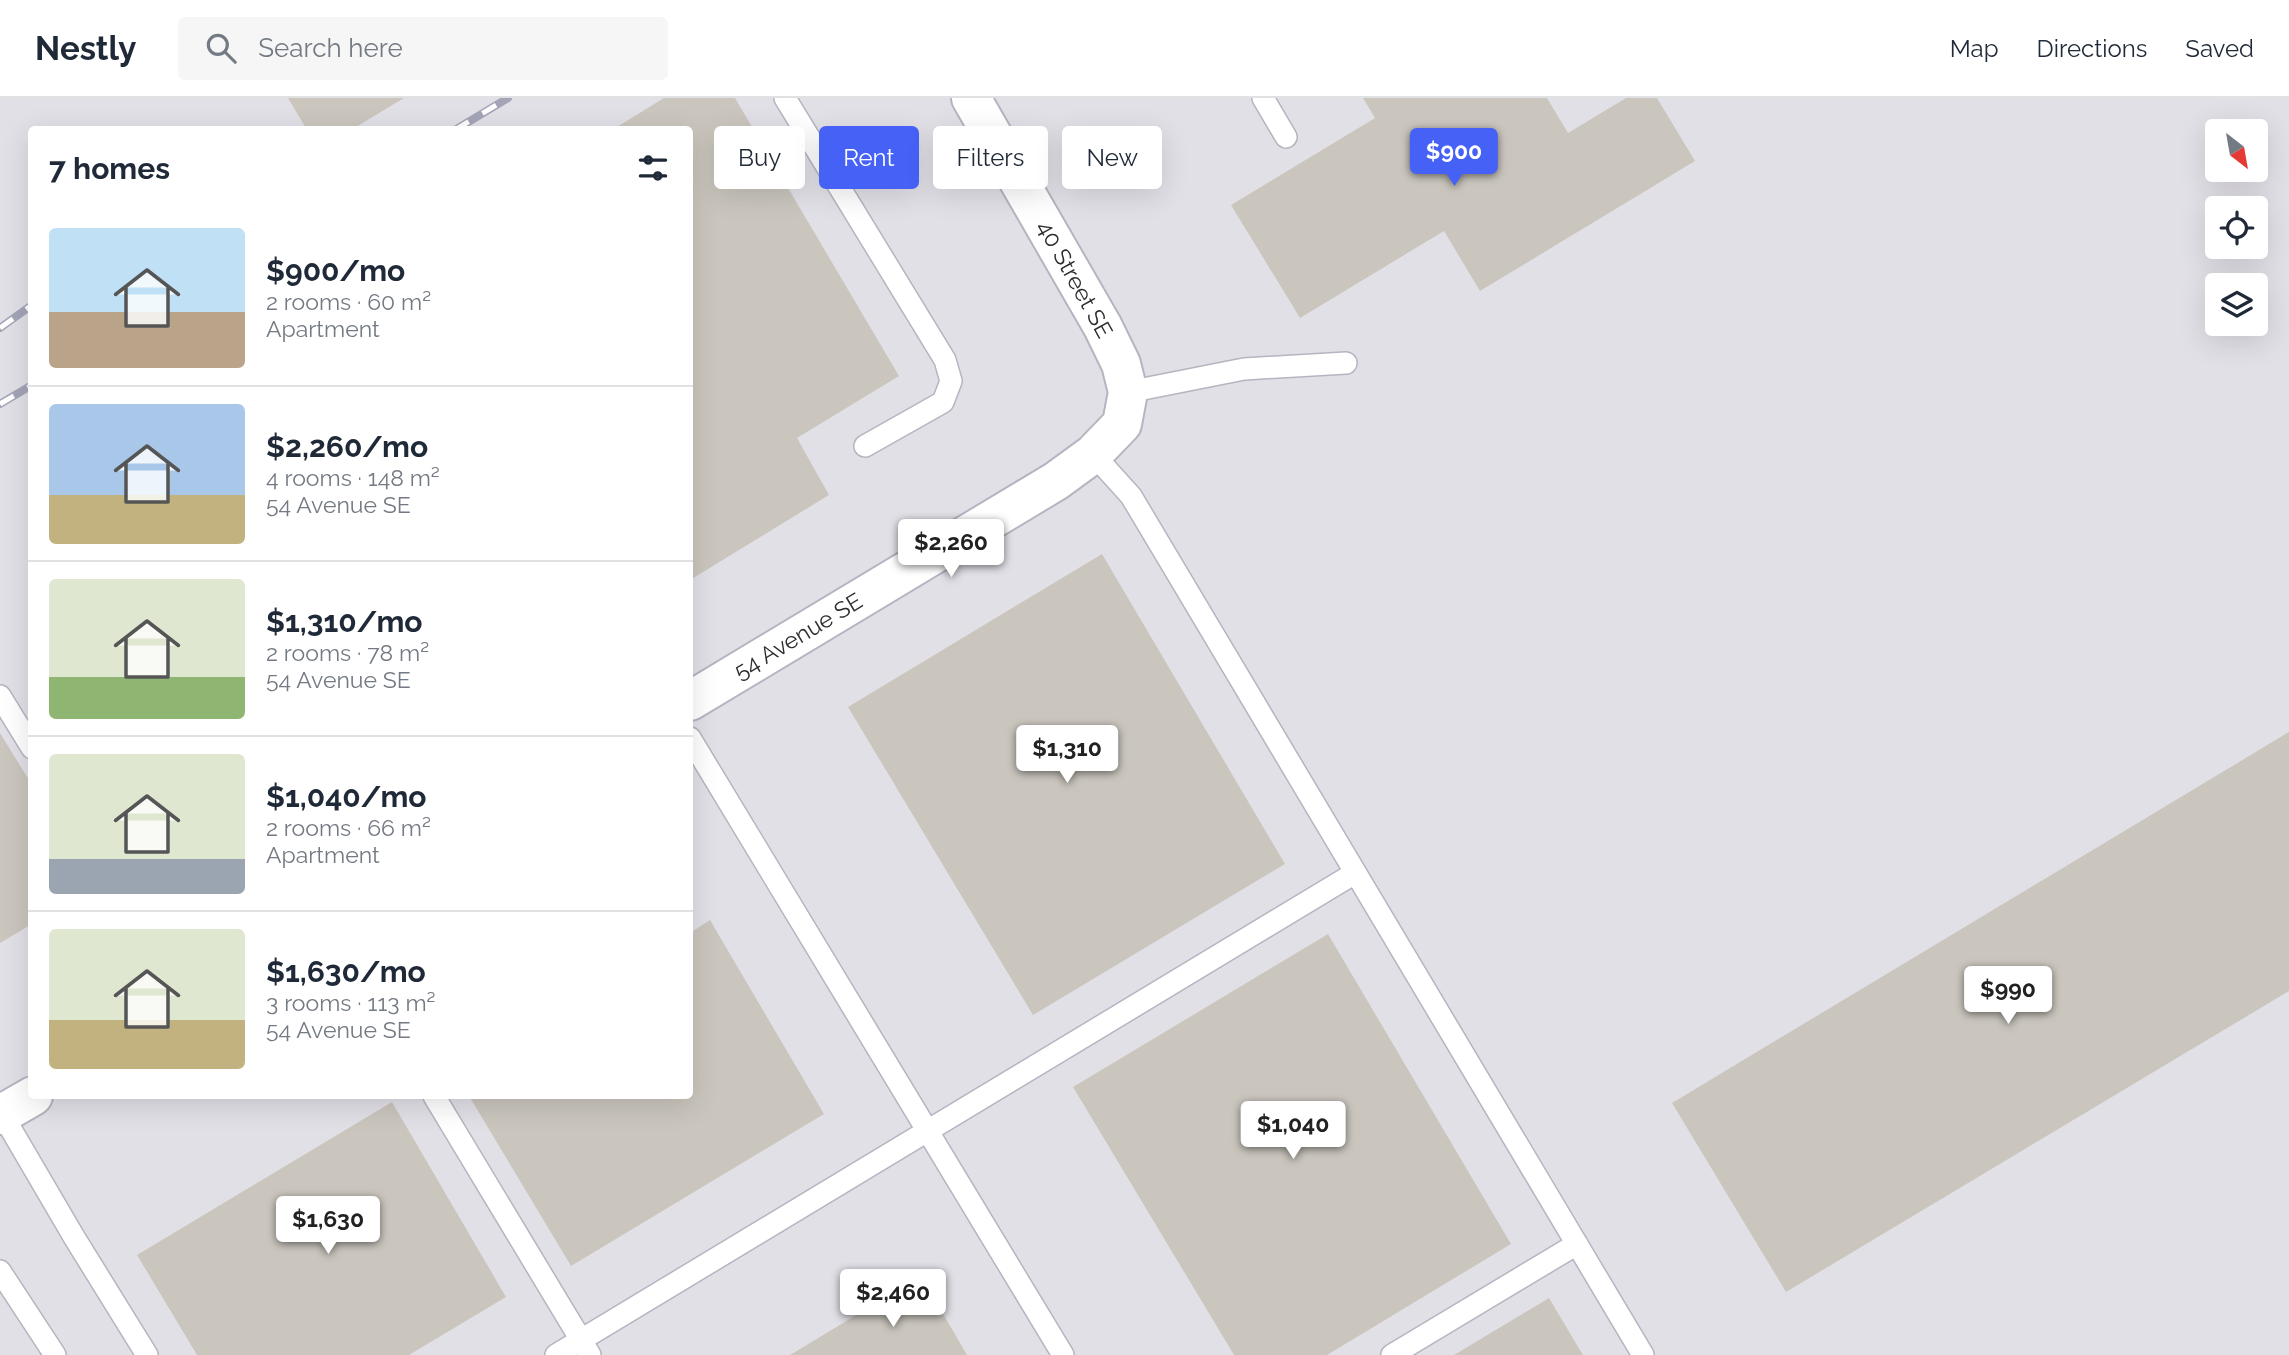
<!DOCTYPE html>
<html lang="en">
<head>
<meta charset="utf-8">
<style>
	:root { --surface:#fff; --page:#f6f6f7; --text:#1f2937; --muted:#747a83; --line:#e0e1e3; --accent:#4561f6 }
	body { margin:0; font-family:Raleway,sans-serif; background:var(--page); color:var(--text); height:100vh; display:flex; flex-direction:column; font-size:26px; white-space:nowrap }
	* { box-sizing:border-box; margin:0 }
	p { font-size:23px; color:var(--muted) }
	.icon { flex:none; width:38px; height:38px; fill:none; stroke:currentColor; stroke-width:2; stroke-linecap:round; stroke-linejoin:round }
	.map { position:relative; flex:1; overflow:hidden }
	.side { position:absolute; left:28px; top:28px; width:665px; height:973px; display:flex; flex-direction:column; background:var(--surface); border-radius:7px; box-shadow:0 7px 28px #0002 }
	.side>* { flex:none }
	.banner { position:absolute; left:714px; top:28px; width:665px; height:63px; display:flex; gap:14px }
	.needle { width:46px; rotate:149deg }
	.fabs { position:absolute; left:2205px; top:21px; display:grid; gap:14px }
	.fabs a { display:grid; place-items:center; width:63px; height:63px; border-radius:7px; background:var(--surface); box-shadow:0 7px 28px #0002; font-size:35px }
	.price { position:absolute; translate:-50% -60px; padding:0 16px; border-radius:7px; background:#fff; color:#222; font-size:23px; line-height:46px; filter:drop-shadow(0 2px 4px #0008) }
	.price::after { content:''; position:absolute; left:50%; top:42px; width:21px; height:16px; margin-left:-10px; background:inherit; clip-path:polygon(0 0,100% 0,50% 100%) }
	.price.on { background:var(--accent); color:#fff }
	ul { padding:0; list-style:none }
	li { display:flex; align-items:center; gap:21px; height:175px; padding:0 21px }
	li+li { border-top:2px solid var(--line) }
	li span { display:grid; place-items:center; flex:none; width:196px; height:140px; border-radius:7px; color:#555 }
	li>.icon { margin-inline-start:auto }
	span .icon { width:84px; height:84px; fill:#fffc; stroke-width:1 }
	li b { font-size:30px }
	h2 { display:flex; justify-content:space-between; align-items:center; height:84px; padding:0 21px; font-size:30px }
	.pill { padding:0 24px; border-radius:7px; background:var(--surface); box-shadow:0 7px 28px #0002; font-size:24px; line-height:63px }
	.pill.on { background:var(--accent); color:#fff }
	header { display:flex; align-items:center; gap:42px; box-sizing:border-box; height:98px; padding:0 35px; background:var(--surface); border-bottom:2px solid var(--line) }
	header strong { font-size:33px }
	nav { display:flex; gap:38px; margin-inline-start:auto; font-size:24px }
	.search { width:490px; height:63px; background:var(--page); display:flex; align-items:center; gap:18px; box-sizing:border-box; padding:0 24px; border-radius:7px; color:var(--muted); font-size:26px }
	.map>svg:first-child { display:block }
	.industrial { fill:#e2e0e7; fill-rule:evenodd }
	.building { fill:#cac6be }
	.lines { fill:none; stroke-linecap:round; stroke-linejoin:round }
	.lane-casing { stroke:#b3b6c0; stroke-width:24 }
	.street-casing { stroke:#b3b6c0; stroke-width:42 }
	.lane { stroke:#fff; stroke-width:21 }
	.street { stroke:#fff; stroke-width:38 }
	.rail-casing { stroke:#a3a5b7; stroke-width:8 }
	.rail { stroke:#fff; stroke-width:5; stroke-dasharray:16; stroke-linecap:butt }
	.labels { text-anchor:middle; stroke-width:5; stroke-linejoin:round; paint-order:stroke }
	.street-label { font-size:23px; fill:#2d2d2d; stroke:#fff }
</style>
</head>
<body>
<header>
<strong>Nestly</strong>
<div class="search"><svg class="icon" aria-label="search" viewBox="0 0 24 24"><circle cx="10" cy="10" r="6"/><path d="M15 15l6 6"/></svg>Search here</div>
<nav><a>Map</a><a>Directions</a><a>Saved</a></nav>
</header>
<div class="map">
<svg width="2289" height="1257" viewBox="0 0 2289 1257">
	<rect width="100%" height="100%" fill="#eee8e0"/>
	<path class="industrial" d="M0,0H2289V1257H0ZM32,32H690V998H32ZM2217,33H2256V72H2217ZM2217,110H2256V149H2217ZM2217,187H2256V226H2217Z"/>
	<g class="building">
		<path d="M288,0H404L351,32H307Z"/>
		<path d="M664,0H735L899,278L797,340L829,397L690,482V404L692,403L690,399V32H612Z"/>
		<path d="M1363,0H1547L1568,35L1626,0H1657L1695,63L1480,193L1444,133L1300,220L1231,107L1375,20Z"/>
		<path d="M1102,456L1285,766L1033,917L848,609Z"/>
		<path d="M2289,634V893L1786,1194L1672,1005Z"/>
		<path d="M0,635L32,687V826L0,845Z"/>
		<path d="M710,822L824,1016L571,1168L469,998H690V835Z"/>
		<path d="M1328,836L1511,1146L1327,1257H1234L1073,989Z"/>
		<path d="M392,1004L506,1199L409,1257H197L137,1157Z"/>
		<path d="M921,1178L967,1257H790Z"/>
		<path d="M1549,1200L1583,1257H1454Z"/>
	</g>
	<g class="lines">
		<g class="lane-casing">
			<g id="lane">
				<path d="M785,0L945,262L951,283L943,304L865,348"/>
				<path d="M1263,0L1286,39"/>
				<path d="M1128,294L1244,271L1346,265"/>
				<path d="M1093,356L1131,398L1643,1257"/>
				<path d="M0,598L32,650"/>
				<path d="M690,640L1063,1257"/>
				<path d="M434,998L590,1257"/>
				<path d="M2,1016L74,1139L147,1257"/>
				<path d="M0,1173L55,1257"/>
				<path d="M556,1257L1355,775"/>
				<path d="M1392,1257L1577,1146"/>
			</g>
		</g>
		<g class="street-casing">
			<g id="street">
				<path d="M690,603L1056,383L1093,356L1122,326L1128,294L1121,266L1103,229L971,0"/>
				<path d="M0,1017L33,998"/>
			</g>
		</g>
		<use href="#lane" class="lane"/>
		<use href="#street" class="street"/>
		<g class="rail-casing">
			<g id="rail">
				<path d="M455,32L508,0"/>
				<path d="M0,230L32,207"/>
				<path d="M0,306L32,287"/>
			</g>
		</g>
		<use href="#rail" class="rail"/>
	</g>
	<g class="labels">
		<g class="street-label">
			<text transform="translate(1075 181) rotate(61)" y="8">40 Street SE</text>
			<text transform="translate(798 538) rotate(-31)" y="8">54 Avenue SE</text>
		</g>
	</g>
</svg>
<div class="fabs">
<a><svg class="needle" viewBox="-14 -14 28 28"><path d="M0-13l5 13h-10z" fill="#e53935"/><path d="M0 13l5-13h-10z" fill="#747a83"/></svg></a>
<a><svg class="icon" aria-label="locate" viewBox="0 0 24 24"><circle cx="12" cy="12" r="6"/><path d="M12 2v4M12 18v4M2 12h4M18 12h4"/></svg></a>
<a><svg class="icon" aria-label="layers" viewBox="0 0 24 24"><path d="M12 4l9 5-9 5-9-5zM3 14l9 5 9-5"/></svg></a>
</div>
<b class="price on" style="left:1454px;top:90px">$900</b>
<b class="price" style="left:951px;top:481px">$2,260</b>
<b class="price" style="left:1067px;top:687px">$1,310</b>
<b class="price" style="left:2008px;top:928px">$990</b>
<b class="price" style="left:1293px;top:1063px">$1,040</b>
<b class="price" style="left:328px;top:1158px">$1,630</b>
<b class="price" style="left:893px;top:1231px">$2,460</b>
<div class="banner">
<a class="pill">Buy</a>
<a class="pill on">Rent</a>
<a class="pill">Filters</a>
<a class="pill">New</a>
</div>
<section class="side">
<h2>7 homes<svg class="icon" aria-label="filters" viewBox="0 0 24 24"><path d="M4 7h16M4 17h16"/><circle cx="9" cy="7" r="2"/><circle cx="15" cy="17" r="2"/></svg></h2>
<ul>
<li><span style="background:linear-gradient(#bfe0f5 60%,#b9a48a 0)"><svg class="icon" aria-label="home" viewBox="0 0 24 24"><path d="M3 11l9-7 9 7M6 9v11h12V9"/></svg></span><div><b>$900/mo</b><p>2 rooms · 60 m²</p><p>Apartment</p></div></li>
<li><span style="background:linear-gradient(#a9c7e8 65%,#c2b280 0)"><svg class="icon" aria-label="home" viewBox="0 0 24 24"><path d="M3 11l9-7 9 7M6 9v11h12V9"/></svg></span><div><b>$2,260/mo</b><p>4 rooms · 148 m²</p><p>54 Avenue SE</p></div></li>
<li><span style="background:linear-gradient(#dfe7d0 70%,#8fb573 0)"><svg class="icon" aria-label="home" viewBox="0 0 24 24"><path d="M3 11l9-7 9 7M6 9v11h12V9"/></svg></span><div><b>$1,310/mo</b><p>2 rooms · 78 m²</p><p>54 Avenue SE</p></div></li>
<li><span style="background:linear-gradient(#dfe7d0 75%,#9aa5b1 0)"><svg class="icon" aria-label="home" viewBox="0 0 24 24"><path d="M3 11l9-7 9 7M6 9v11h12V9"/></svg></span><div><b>$1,040/mo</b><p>2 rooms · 66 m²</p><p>Apartment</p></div></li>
<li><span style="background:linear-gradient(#dfe7d0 65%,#c2b280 0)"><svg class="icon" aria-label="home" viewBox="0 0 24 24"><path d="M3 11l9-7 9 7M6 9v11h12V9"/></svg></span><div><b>$1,630/mo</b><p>3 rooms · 113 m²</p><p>54 Avenue SE</p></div></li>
</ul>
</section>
</div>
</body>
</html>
